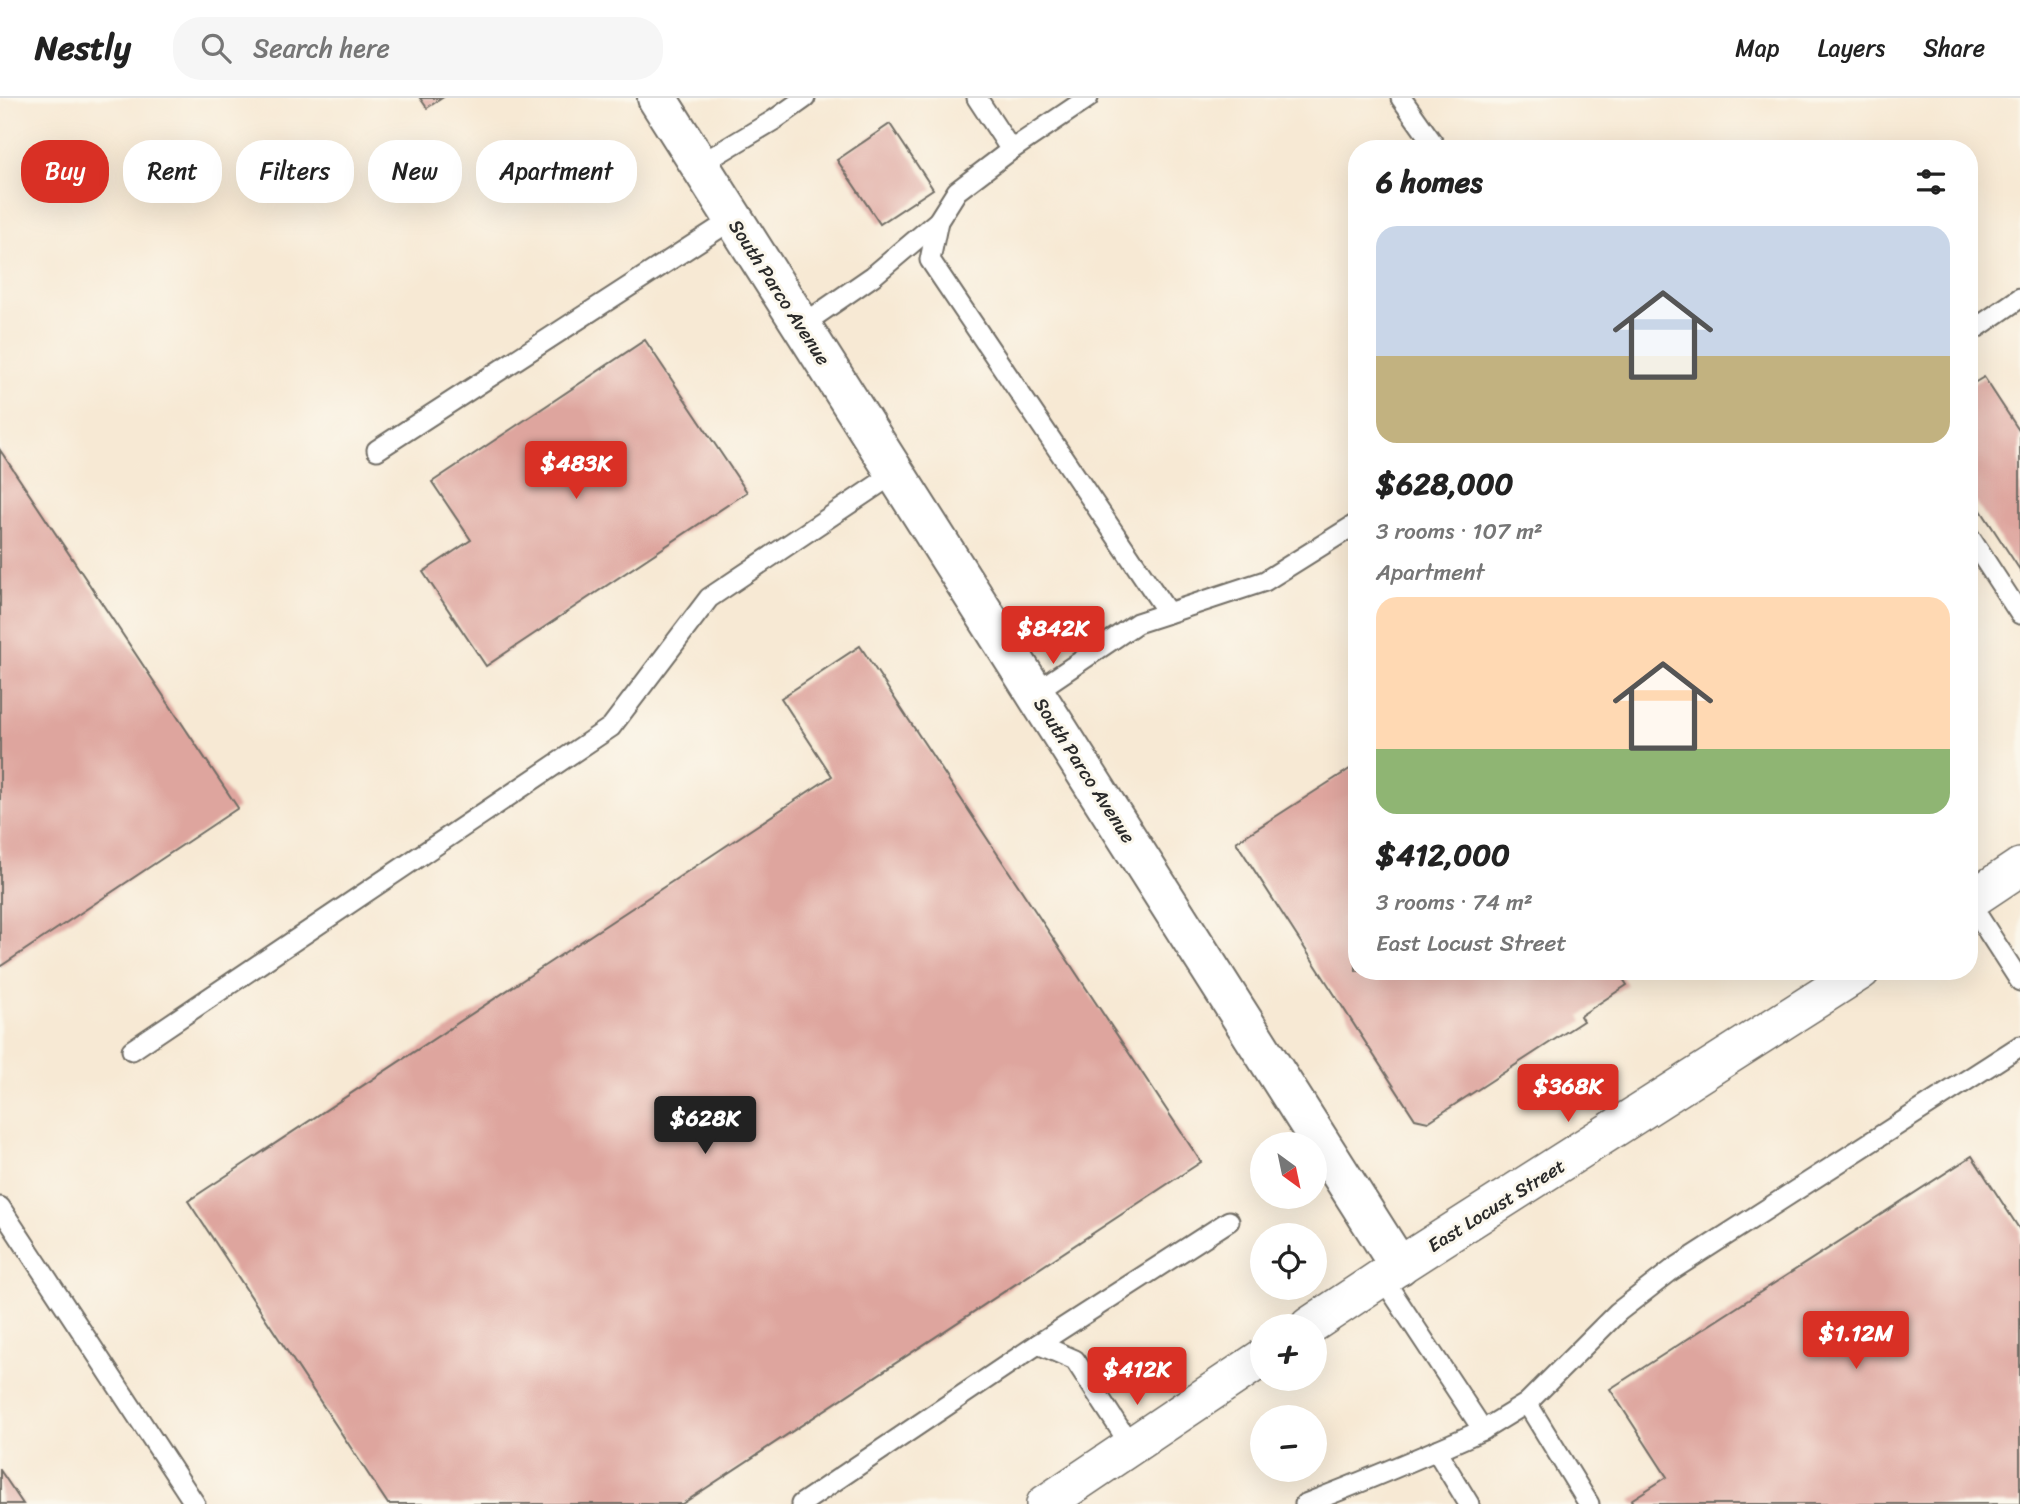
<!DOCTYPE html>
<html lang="en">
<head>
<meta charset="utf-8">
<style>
	:root { --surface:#fff; --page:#f6f6f6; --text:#222; --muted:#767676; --line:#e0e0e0; --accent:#d93025 }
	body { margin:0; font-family:Sriracha,sans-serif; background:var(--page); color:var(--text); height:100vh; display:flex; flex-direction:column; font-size:26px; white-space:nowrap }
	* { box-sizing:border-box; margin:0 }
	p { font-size:23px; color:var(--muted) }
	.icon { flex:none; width:38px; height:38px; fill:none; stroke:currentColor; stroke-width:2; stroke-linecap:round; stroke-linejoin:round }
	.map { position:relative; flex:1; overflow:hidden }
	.panel { position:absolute; left:1348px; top:42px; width:630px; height:840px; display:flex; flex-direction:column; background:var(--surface); border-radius:28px; box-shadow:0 7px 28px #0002 }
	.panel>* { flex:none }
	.hud { position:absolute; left:21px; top:42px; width:665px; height:63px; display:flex; gap:14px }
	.needle { width:46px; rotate:147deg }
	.controls { position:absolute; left:1250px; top:1034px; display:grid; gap:14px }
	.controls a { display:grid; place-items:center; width:77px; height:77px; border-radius:50%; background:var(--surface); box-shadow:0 7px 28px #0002; font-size:35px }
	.price { position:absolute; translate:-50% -60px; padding:0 16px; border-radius:7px; background:var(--accent); color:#fff; font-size:23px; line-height:46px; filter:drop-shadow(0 2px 4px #0008) }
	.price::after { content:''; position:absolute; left:50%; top:42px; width:21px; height:16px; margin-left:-10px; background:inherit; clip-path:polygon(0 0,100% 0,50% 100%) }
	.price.active { background:#222; color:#fff }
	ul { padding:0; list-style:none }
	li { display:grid; align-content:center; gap:14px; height:371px; padding:0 28px }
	li span { display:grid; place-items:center; height:217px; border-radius:21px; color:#555 }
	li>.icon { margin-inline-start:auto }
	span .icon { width:126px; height:126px; fill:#fffc; stroke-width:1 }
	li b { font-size:30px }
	h2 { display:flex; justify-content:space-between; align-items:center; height:84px; padding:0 28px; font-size:30px }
	.chip { padding:0 24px; border-radius:28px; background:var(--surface); box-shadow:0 7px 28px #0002; font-size:24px; line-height:63px }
	.chip.active { background:var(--accent); color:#fff }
	header { display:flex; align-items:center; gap:42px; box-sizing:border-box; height:98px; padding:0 35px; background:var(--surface); border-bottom:2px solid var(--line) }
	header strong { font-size:33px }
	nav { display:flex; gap:38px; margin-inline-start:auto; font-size:24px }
	.search { width:490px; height:63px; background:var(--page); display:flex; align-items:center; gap:18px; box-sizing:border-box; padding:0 24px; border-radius:28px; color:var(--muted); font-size:26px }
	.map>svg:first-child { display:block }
	.building { fill:#dea59e }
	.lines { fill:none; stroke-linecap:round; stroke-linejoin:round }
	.service-casing { stroke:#726e66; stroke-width:23 }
	.minor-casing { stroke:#726e66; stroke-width:40 }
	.tertiary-casing { stroke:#726e66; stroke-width:42 }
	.service { stroke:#fff; stroke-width:19 }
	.minor { stroke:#fff; stroke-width:37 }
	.tertiary { stroke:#fff; stroke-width:38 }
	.labels { text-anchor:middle; stroke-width:6; stroke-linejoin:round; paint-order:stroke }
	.street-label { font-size:19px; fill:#2b2b2b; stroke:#fbf7ec }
</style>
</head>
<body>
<header>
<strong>Nestly</strong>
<div class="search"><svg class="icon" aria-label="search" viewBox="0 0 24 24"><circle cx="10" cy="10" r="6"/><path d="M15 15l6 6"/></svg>Search here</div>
<nav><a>Map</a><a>Layers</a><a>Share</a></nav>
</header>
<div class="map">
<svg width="2020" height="1406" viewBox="0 0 2020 1406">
	<rect width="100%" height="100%" fill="#fbf7ec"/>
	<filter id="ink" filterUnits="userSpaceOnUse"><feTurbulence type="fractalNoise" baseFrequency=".0143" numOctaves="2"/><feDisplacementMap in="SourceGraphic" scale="14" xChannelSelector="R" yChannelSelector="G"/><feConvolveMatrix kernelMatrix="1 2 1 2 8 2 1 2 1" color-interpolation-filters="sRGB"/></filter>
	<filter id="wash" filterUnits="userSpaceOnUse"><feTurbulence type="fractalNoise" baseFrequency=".00686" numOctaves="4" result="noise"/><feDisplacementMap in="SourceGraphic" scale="28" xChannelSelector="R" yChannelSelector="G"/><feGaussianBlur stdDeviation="1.57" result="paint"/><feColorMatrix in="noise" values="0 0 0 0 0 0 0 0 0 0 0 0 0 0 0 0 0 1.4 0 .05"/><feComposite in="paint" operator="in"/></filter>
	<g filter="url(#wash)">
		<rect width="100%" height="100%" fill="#f7e9d4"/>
		<g id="blocks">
			<g class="building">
				<path d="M420,0H442L427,10Z"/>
				<path d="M890,26L933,91L880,126L837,62Z"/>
				<path d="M645,242L747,394L486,568L423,474L471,442L432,384Z"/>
				<path d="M1984,279L2020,334V472L1969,394V288Z"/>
				<path d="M0,352L238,710L1,868L0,867Z"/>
				<path d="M860,548L1201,1064L682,1406H388L188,1103L832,678L781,600Z"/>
				<path d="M1356,667V873H1618L1627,887L1580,918L1583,923L1428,1024L1415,1021L1236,744Z"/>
				<path d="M1972,1058L2020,1132V1406H1634L1631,1402L1667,1379L1610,1291Z"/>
				<path d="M0,1372L23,1406H0Z"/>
			</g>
		</g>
	</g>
	<g filter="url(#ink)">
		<use href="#blocks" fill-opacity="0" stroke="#726e66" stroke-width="2"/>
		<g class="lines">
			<g class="service-casing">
				<g id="service">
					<path d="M977,0L1011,52"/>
					<path d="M1088,0L1011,52L957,93L938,123L930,162L1168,515L1265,483L1356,426"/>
					<path d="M1401,0L1437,51"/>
					<path d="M699,67L774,22L805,0"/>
					<path d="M802,227L873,178L938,123"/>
					<path d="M1969,235L2020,200"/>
					<path d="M377,352L733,121"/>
					<path d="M1969,438L2020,516"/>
					<path d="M1035,594L1137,525L1168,515"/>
					<path d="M1969,804L2020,883"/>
					<path d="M132,952L611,629L709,500L895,375"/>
					<path d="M0,1109L195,1406"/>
					<path d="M1038,1246L1229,1123"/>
					<path d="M1527,1305L1589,1406"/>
					<path d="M1483,1332L1527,1305L1618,1214L1672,1172L2020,948"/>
					<path d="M1436,1352L1469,1406"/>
					<path d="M801,1406L1038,1246L1075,1262L1131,1348"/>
					<path d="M1305,1406C1365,1383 1424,1358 1483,1332L1382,1179"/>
				</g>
			</g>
			<g class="minor-casing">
				<g id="minor">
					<path d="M1969,803L2020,769"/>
					<path d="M1309,1228L1399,1168L1861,873"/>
					<path d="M1045,1406L1262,1260"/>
				</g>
			</g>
			<g class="tertiary-casing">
				<path id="tertiary" d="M657,0L1399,1168"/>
			</g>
			<use href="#service" class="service"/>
			<use href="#minor" class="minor"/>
			<use href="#tertiary" class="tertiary"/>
		</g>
	</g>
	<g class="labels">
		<g class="street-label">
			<text transform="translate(780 194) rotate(57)" y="7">South Parco Avenue</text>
			<text transform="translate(1085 672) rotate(57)" y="7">South Parco Avenue</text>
			<text transform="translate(1496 1107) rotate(-32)" y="7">East Locust Street</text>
		</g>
	</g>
</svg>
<div class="controls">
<a><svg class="needle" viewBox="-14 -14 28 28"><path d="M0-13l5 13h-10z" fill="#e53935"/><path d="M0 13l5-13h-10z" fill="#767676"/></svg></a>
<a><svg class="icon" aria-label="locate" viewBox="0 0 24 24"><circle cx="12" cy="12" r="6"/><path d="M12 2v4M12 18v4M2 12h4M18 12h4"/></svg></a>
<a>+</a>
<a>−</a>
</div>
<b class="price" style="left:576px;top:403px">$483K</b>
<b class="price" style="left:1053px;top:568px">$842K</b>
<b class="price" style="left:1568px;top:1026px">$368K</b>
<b class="price active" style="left:705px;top:1058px">$628K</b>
<b class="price" style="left:1856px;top:1273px">$1.12M</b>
<b class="price" style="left:1137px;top:1309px">$412K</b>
<div class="hud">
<a class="chip active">Buy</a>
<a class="chip">Rent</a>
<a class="chip">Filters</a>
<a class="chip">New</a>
<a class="chip">Apartment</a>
</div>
<section class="panel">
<h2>6 homes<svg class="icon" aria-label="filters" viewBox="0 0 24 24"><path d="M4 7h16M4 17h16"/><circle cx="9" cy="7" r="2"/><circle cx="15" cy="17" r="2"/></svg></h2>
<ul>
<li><span style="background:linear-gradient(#c9d6e8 60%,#c2b280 0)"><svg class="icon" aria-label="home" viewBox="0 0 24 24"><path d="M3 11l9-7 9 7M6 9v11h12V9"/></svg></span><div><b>$628,000</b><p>3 rooms · 107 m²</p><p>Apartment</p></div></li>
<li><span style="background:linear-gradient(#ffd9b3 70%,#8fb573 0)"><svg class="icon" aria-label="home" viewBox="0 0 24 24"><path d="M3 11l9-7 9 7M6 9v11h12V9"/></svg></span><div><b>$412,000</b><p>3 rooms · 74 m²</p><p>East Locust Street</p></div></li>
</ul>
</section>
</div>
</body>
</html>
